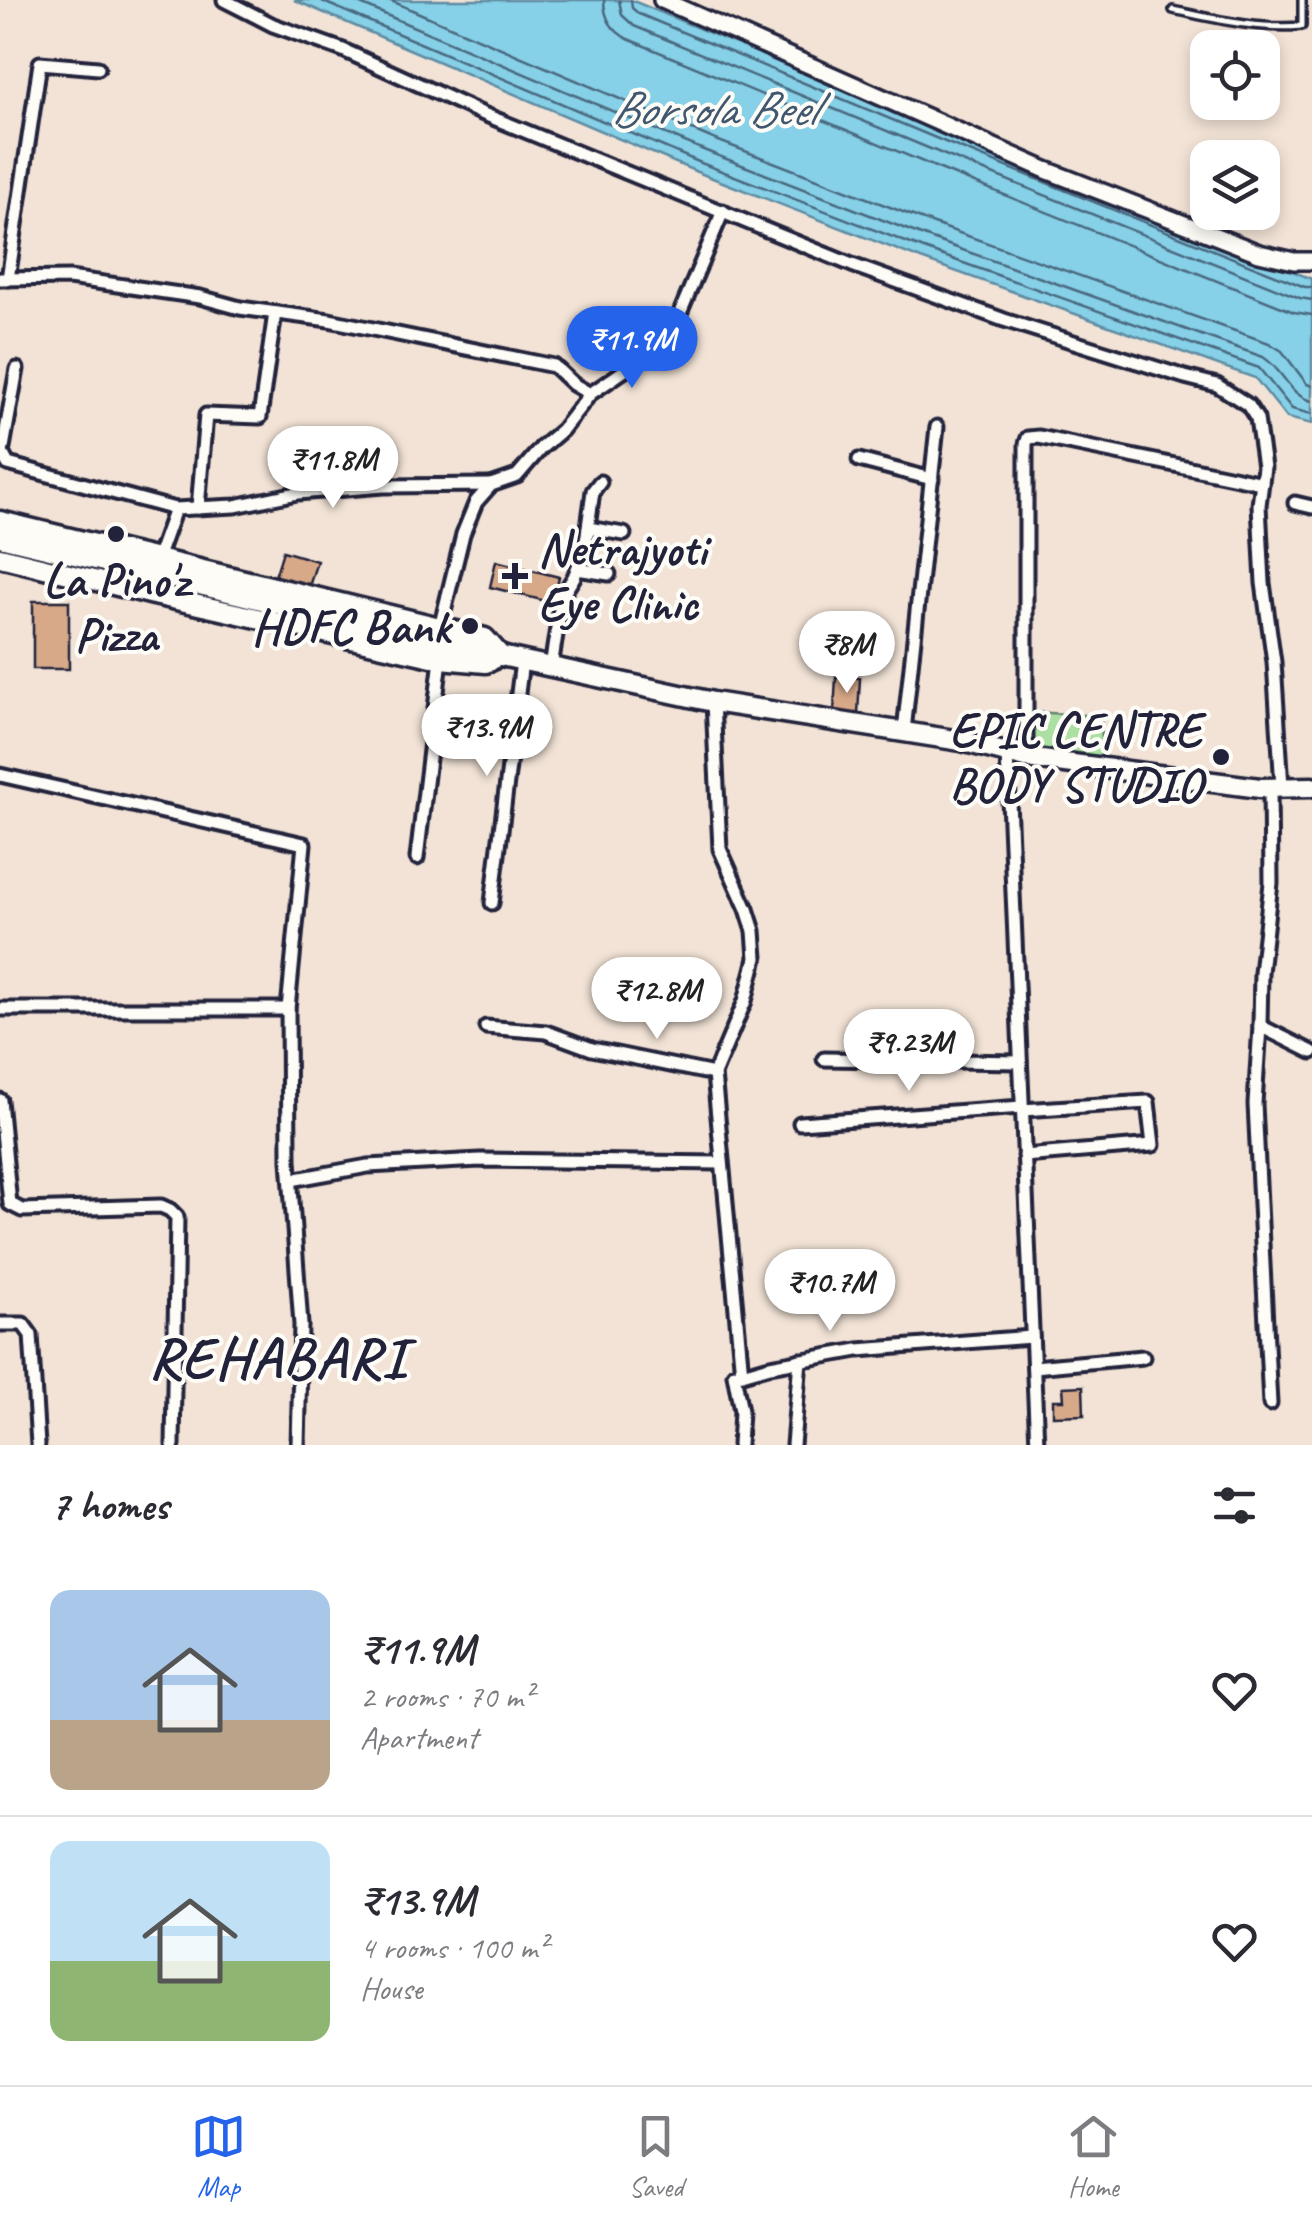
<!DOCTYPE html>
<html lang="en">
<head>
<meta charset="utf-8">
<style>
	:root { --surface:#fff; --page:#f7f7f7; --text:#2b2b33; --muted:#7c7c81; --line:#e1e1e2; --accent:#2563eb }
	body { margin:0; font-family:Caveat,sans-serif; background:var(--page); color:var(--text); height:100vh; display:flex; flex-direction:column; font-size:38px; white-space:nowrap }
	* { box-sizing:border-box; margin:0 }
	p { font-size:32px; color:var(--muted) }
	.icon { flex:none; width:55px; height:55px; fill:none; stroke:currentColor; stroke-width:2; stroke-linecap:round; stroke-linejoin:round }
	.map { position:relative; height:1445px; overflow:hidden }
	.details { display:flex; flex-direction:column; background:var(--surface); flex:1 }
	.details>* { flex:none }
	.buttons { position:absolute; left:1190px; top:30px; display:grid; gap:20px }
	.buttons a { display:grid; place-items:center; width:90px; height:90px; border-radius:20px; background:var(--surface); box-shadow:0 5px 15px #0003; font-size:50px }
	.price { position:absolute; translate:-50% -85px; padding:0 22px; border-radius:35px; background:#fff; color:#222; font-size:32px; line-height:65px; filter:drop-shadow(0 2px 5px #0008) }
	.price::after { content:''; position:absolute; left:50%; top:60px; width:30px; height:22px; margin-left:-15px; background:inherit; clip-path:polygon(0 0,100% 0,50% 100%) }
	.price.active { background:var(--accent); color:#fff }
	ul { padding:0; list-style:none }
	li { display:flex; align-items:center; gap:30px; height:250px; padding:0 50px }
	li+li { border-top:2px solid var(--line) }
	li span { display:grid; place-items:center; flex:none; width:280px; height:200px; border-radius:20px; color:#555 }
	li>.icon { margin-inline-start:auto }
	span .icon { width:120px; height:120px; fill:#fffc; stroke-width:1 }
	li b { font-size:42px }
	h2 { display:flex; justify-content:space-between; align-items:center; height:120px; padding:0 50px; font-size:42px }
	.menu { display:flex; justify-content:space-around; align-items:center; height:140px; border-top:2px solid var(--line); background:var(--surface); font-size:28px; color:var(--muted) }
	.menu a { display:grid; justify-items:center; gap:5px }
	.menu .active { color:var(--accent) }
	.map>svg:first-child { display:block }
	.green { fill:#abe0a2; stroke:#66816e; stroke-width:2.5 }
	.water { fill:#86d1e7; stroke:#5e8ba2; stroke-width:2.5 }
	.lines { fill:none; stroke-linecap:round; stroke-linejoin:round }
	.shore { stroke:#4a6880; stroke-width:2.5 }
	.building { fill:#d7a988; stroke:#22223b; stroke-width:2.5 }
	.lane-casing { stroke:#22223b; stroke-width:12 }
	.street-casing { stroke:#22223b; stroke-width:19 }
	.secondary-casing { stroke:#22223b; stroke-width:22 }
	.primary-casing { stroke:#22223b; stroke-width:25 }
	.lane { stroke:#fdfcf7; stroke-width:5 }
	.street { stroke:#fdfcf7; stroke-width:11 }
	.secondary { stroke:#fdfcf7; stroke-width:15 }
	.primary { stroke:#fdfcf7; stroke-width:18 }
	.poi-dot { fill:#22223b; stroke:#fdfcf7; stroke-width:4 }
	.labels { text-anchor:middle; stroke-width:8; stroke-linejoin:round; paint-order:stroke }
	.poi-label { font-size:48px; font-weight:bold; fill:#22223b; stroke:#fdfcf7; text-anchor:end }
	.water-label { font-size:50px; font-style:italic; fill:#40576f; stroke:#fdfcf7 }
	.district-label { font-size:58px; font-weight:bold; letter-spacing:2.5px; fill:#22223b; stroke:#fdfcf7 }
</style>
</head>
<body>
<div class="map">
<svg width="1312" height="1445" viewBox="0 0 1312 1445">
	<rect width="100%" height="100%" fill="#f2e3d6"/>
	<filter id="ink" filterUnits="userSpaceOnUse"><feTurbulence type="fractalNoise" baseFrequency=".01" numOctaves="2"/><feDisplacementMap in="SourceGraphic" scale="20" xChannelSelector="R" yChannelSelector="G"/><feConvolveMatrix kernelMatrix="1 2 1 2 8 2 1 2 1" color-interpolation-filters="sRGB"/></filter>
	<g filter="url(#ink)">
		<path class="green" d="M1032,712L1101,716L1103,763L1031,755Z"/>
		<path class="water" d="M294,0H631L954,135L1312,279V424L1287,418L1255,378L921,259L697,172Z"/>
		<g class="lines">
			<g class="shore">
				<path d="M319,0L701,163L924,249L1259,368L1292,409L1312,414"/>
				<path d="M351,0L706,151L929,238L1263,357C1283,369 1289,396 1312,401"/>
				<path d="M389,0L711,138L934,224L1269,343L1282,351L1307,384L1312,386"/>
				<path d="M604,0C604,18 612,31 628,39L940,169L1294,312L1312,315"/>
				<path d="M619,0L622,15L634,26L945,155L1300,298L1312,300"/>
				<path d="M631,0L632,8L639,14L950,144L1305,287H1312"/>
			</g>
		</g>
		<g class="building">
			<path d="M283,551L317,561L307,593L273,583Z"/>
			<path d="M496,561L559,577L553,603L490,587Z"/>
			<rect x="33" y="601" width="36" height="68"/>
			<path d="M836,677L860,678L858,714L834,713Z"/>
			<path d="M1083,1386L1084,1415L1053,1416V1400H1064L1063,1387Z"/>
		</g>
		<g class="lines">
			<g class="lane-casing">
				<path id="lane" d="M1173,10C1216,19 1258,30 1302,26V0"/>
			</g>
			<g class="street-casing">
				<g id="street">
					<path d="M224,0L273,25L343,50L481,113L852,265L1004,320L1185,377L1217,385L1248,405L1257,419L1264,467L1259,505L1263,583L1274,662L1282,787"/>
					<path d="M0,279L69,278L200,297L240,308L329,320L554,366L573,384L590,394L562,430L541,448L517,476L491,485L476,502L463,534L440,628"/>
					<path d="M8,279L40,63L98,68"/>
					<path d="M17,369L2,453L8,464L175,509L157,559"/>
					<path d="M590,394L650,353L678,318L723,211"/>
					<path d="M859,460L932,479"/>
					<path d="M1295,503L1312,507"/>
					<path d="M198,508L206,415L260,417L275,313"/>
					<path d="M175,509L235,506L297,493L383,486L491,485"/>
					<path d="M588,528L624,534"/>
					<path d="M577,569L609,574"/>
					<path d="M551,667L562,596L574,577L585,549L593,491L600,482"/>
					<path d="M713,702L720,849L747,909L754,931L756,958L745,1001L714,1074L742,1374"/>
					<path d="M904,731L937,427"/>
					<path d="M1007,754L1037,1445"/>
					<path d="M1026,758V444L1028,438L1039,437L1262,483"/>
					<path d="M0,775L304,844L288,1009"/>
					<path d="M1270,787L1271,883L1261,973L1260,1026L1255,1104L1270,1404"/>
					<path d="M417,858L441,659"/>
					<path d="M492,903L522,661"/>
					<path d="M0,1009H288L289,1160L301,1325L298,1445"/>
					<path d="M1260,1026L1312,1052"/>
					<path d="M486,1027L546,1032L592,1049L714,1074"/>
					<path d="M824,1059L1020,1062"/>
					<path d="M0,1100L10,1204L22,1210L161,1206L170,1210L177,1217L173,1445"/>
					<path d="M1022,1110L1148,1102L1153,1145L1024,1156"/>
					<path d="M800,1123L1022,1107"/>
					<path d="M291,1180L368,1166L480,1160L722,1163"/>
					<path d="M0,1324H23L31,1335L38,1445"/>
					<path d="M1034,1367L1143,1357"/>
					<path d="M739,1445L741,1411L734,1374H742L770,1366L858,1350L1032,1337"/>
					<path d="M793,1445L800,1360"/>
				</g>
			</g>
			<g class="secondary-casing">
				<path id="secondary" d="M662,0L1046,170L1259,253L1294,261H1312"/>
			</g>
			<g class="primary-casing">
				<g id="primary">
					<path d="M0,521L485,638L501,656"/>
					<path d="M0,537L441,643L713,702L961,741L1026,758L1260,788L1312,787"/>
					<path d="M0,557L154,595L441,659L486,663L491,661"/>
				</g>
			</g>
			<use href="#lane" class="lane"/>
			<use href="#street" class="street"/>
			<use href="#secondary" class="secondary"/>
			<use href="#primary" class="primary"/>
		</g>
	</g>
	<g class="poi-dot">
		<circle cx="116" cy="534" r="10"/>
		<path d="M510 561h10v10h10v10h-10v10h-10v-10h-10v-10h10z"/>
		<circle cx="470" cy="626" r="10"/>
		<circle cx="1221" cy="757" r="10"/>
	</g>
	<g class="labels">
		<g class="poi-label">
			<text x="538" y="565" text-anchor="start">Netrajyoti<tspan x="538" dy="55">Eye Clinic</tspan></text>
			<text x="116" y="596" text-anchor="middle">La Pino'z<tspan x="116" dy="55">Pizza</tspan></text>
			<text x="450" y="643">HDFC Bank</text>
			<text x="1201" y="746">EPIC CENTRE<tspan x="1201" dy="55">BODY STUDIO</tspan></text>
		</g>
		<g class="water-label">
			<text x="713" y="125">Borsola Beel</text>
		</g>
		<g class="district-label">
			<text x="278" y="1377">REHABARI</text>
		</g>
	</g>
</svg>
<div class="buttons">
<a><svg class="icon" aria-label="locate" viewBox="0 0 24 24"><circle cx="12" cy="12" r="6"/><path d="M12 2v4M12 18v4M2 12h4M18 12h4"/></svg></a>
<a><svg class="icon" aria-label="layers" viewBox="0 0 24 24"><path d="M12 4l9 5-9 5-9-5zM3 14l9 5 9-5"/></svg></a>
</div>
<b class="price active" style="left:632px;top:391px">₹11.9M</b>
<b class="price" style="left:333px;top:511px">₹11.8M</b>
<b class="price" style="left:847px;top:696px">₹8M</b>
<b class="price" style="left:487px;top:779px">₹13.9M</b>
<b class="price" style="left:657px;top:1042px">₹12.8M</b>
<b class="price" style="left:909px;top:1094px">₹9.23M</b>
<b class="price" style="left:830px;top:1334px">₹10.7M</b>
</div>
<section class="details">
<h2>7 homes<svg class="icon" aria-label="filters" viewBox="0 0 24 24"><path d="M4 7h16M4 17h16"/><circle cx="9" cy="7" r="2"/><circle cx="15" cy="17" r="2"/></svg></h2>
<ul>
<li><span style="background:linear-gradient(#a9c7e8 65%,#b9a48a 0)"><svg class="icon" aria-label="home" viewBox="0 0 24 24"><path d="M3 11l9-7 9 7M6 9v11h12V9"/></svg></span><div><b>₹11.9M</b><p>2 rooms · 70 m²</p><p>Apartment</p></div><svg class="icon" aria-label="heart" viewBox="0 0 24 24"><path d="M12 20l-8-8c-3-5 5-10 8-4 3-6 11-1 8 4z"/></svg></li>
<li><span style="background:linear-gradient(#bfe0f5 60%,#8fb573 0)"><svg class="icon" aria-label="home" viewBox="0 0 24 24"><path d="M3 11l9-7 9 7M6 9v11h12V9"/></svg></span><div><b>₹13.9M</b><p>4 rooms · 100 m²</p><p>House</p></div><svg class="icon" aria-label="heart" viewBox="0 0 24 24"><path d="M12 20l-8-8c-3-5 5-10 8-4 3-6 11-1 8 4z"/></svg></li>
</ul>
</section>
<nav class="menu">
<a class="active"><svg class="icon" aria-label="map" viewBox="0 0 24 24"><path d="M3 6l6-2 6 2 6-2v14l-6 2-6-2-6 2zM9 4v14M15 6v14"/></svg>Map</a>
<a><svg class="icon" aria-label="saved" viewBox="0 0 24 24"><path d="M7 4h10v16l-5-4-5 4z"/></svg>Saved</a>
<a><svg class="icon" aria-label="home" viewBox="0 0 24 24"><path d="M3 11l9-7 9 7M6 9v11h12V9"/></svg>Home</a>
</nav>
</body>
</html>
